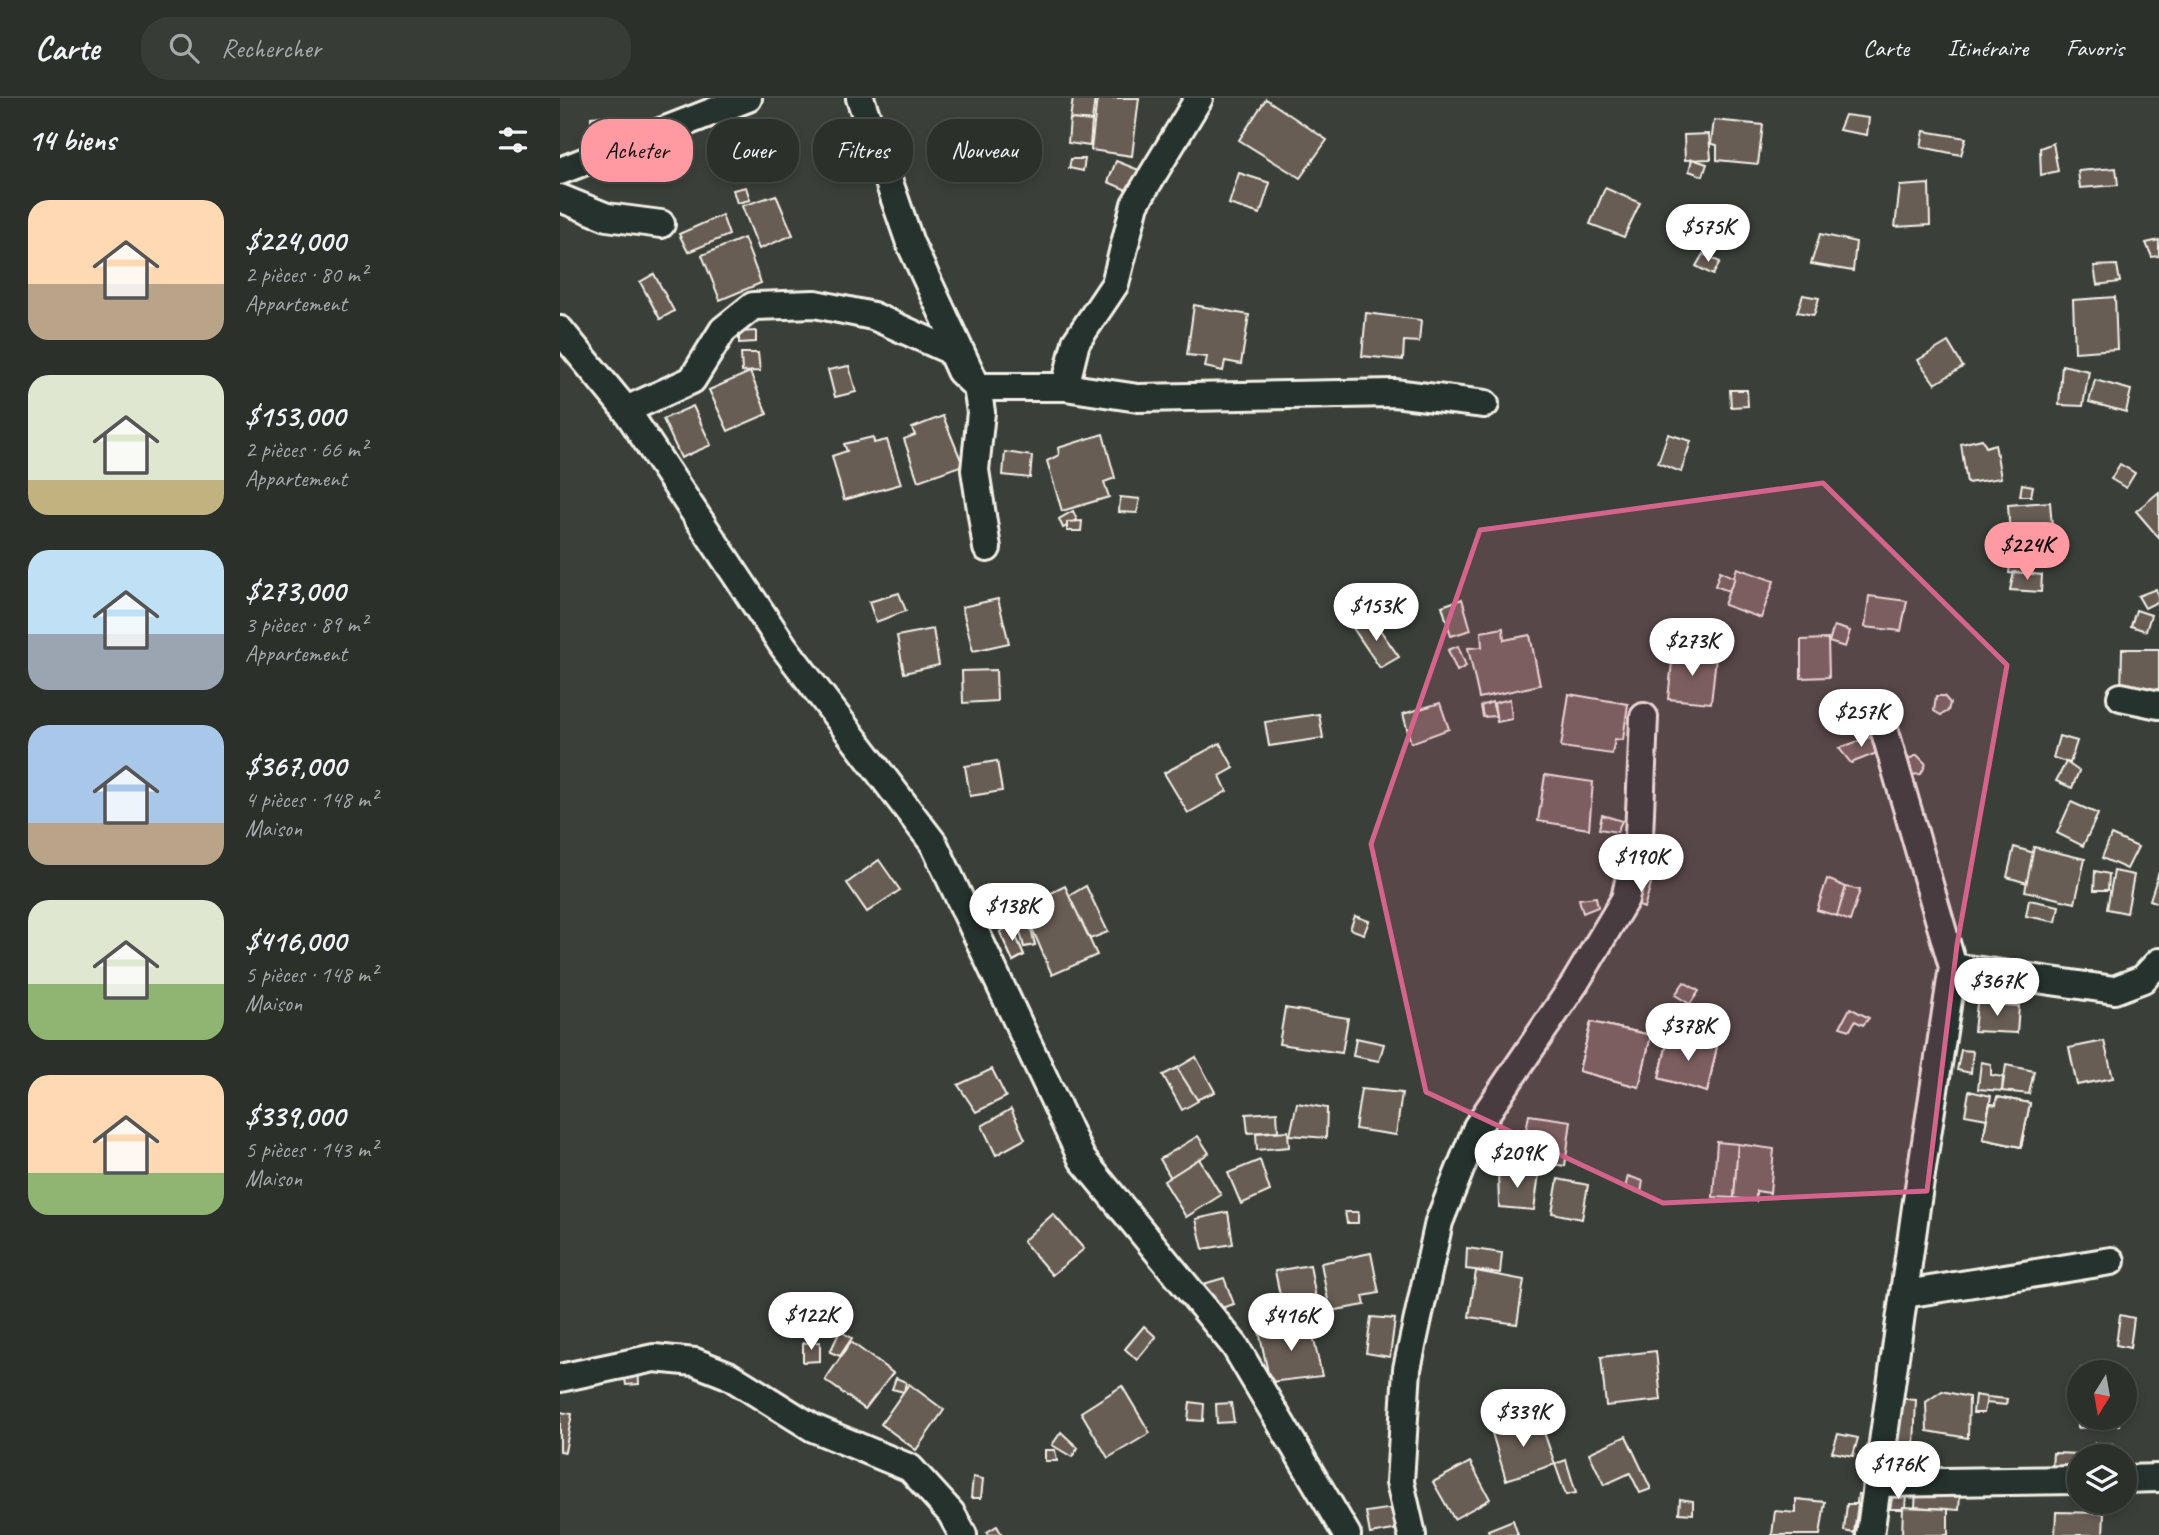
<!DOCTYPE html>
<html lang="fr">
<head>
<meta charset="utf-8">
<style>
	:root { --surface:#2c302b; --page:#383c37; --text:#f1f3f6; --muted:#a6a9a9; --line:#484b47; --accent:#ff9aa2 }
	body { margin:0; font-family:Caveat,sans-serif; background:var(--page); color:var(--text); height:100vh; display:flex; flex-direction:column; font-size:26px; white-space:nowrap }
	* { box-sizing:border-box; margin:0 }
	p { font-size:23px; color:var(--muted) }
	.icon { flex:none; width:38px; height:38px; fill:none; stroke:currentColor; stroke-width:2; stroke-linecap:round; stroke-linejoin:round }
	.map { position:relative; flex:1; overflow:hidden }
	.sheet { display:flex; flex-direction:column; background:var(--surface); width:560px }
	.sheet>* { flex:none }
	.guide { position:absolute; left:21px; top:21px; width:665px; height:63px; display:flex; gap:14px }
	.needle { width:46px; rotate:191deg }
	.tools { position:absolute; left:1507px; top:1262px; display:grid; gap:14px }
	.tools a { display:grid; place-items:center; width:70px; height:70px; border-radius:50%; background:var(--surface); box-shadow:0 4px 10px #0003,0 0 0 2px var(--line); font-size:35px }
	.price { position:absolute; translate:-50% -60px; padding:0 16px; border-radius:24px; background:#fff; color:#222; font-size:23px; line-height:46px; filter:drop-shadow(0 2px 4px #0008) }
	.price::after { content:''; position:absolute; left:50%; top:42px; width:21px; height:16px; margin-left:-10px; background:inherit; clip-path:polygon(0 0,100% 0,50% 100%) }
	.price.selected { background:var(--accent); color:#111 }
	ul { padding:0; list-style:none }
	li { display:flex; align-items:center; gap:21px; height:175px; padding:0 28px }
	li span { display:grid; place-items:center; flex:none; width:196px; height:140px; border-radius:21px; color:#555 }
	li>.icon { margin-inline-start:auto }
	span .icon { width:84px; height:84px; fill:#fffc; stroke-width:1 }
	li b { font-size:30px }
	h2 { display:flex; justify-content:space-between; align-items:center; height:84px; padding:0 28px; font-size:30px }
	.pill { padding:0 24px; border-radius:28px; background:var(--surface); box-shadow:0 4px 10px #0003,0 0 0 2px var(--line); font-size:24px; line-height:63px }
	.pill.selected { background:var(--accent); color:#111 }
	header { display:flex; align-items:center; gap:42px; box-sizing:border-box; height:98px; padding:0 35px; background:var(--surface); border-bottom:2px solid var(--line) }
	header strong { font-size:33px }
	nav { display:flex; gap:38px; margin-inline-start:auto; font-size:24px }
	.search { width:490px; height:63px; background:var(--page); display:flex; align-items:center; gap:18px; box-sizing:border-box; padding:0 24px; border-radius:28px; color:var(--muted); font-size:26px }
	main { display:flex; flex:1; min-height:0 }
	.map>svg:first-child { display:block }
	.building { fill:#685d55; stroke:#f4f1e8; stroke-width:2 }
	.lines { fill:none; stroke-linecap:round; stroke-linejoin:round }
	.minor-casing { stroke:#f4f1e8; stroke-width:32 }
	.minor { stroke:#26332d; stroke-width:26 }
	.marked { fill:#d4648c; fill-opacity:0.2; stroke:#d4648c; stroke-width:5; stroke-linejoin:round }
</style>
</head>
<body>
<header>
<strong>Carte</strong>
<div class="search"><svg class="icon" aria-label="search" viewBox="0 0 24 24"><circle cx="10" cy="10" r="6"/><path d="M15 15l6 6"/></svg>Rechercher</div>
<nav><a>Carte</a><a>Itinéraire</a><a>Favoris</a></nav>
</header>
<main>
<section class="sheet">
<h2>14 biens<svg class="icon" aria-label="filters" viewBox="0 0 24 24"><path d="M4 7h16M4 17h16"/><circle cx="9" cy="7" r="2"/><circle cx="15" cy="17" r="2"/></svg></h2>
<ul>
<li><span style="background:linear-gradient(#ffd9b3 60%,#b9a48a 0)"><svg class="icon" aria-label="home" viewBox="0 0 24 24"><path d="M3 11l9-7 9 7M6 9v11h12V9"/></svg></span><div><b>$224,000</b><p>2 pièces · 80 m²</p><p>Appartement</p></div></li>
<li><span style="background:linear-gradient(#dfe7d0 75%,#c2b280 0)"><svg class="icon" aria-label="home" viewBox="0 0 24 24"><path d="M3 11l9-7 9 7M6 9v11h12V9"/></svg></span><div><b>$153,000</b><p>2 pièces · 66 m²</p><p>Appartement</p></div></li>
<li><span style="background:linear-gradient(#bfe0f5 60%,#9aa5b1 0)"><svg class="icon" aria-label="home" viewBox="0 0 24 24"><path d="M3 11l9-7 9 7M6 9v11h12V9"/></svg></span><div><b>$273,000</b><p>3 pièces · 89 m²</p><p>Appartement</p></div></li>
<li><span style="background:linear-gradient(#a9c7e8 70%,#b9a48a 0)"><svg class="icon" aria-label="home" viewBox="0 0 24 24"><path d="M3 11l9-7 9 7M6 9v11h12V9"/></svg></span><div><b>$367,000</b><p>4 pièces · 148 m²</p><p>Maison</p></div></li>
<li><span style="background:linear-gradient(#dfe7d0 60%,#8fb573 0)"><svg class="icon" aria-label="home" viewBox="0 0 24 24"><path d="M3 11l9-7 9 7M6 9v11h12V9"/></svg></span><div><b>$416,000</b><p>5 pièces · 148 m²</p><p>Maison</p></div></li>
<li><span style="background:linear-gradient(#ffd9b3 70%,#8fb573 0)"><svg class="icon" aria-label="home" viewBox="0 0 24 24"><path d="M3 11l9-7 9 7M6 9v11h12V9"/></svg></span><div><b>$339,000</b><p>5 pièces · 143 m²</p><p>Maison</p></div></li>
</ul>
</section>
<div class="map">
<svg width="1599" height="1437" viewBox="0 0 1599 1437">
	<rect width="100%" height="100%" fill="#3a4039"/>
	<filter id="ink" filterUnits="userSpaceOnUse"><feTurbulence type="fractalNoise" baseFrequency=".0143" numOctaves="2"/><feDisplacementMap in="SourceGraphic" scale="14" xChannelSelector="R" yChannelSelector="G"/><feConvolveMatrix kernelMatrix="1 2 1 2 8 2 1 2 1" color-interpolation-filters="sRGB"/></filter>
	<g filter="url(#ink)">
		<g class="building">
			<path d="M513,0H535L532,23L510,21Z"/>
			<path d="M537,0H579L572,58L531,52Z"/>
			<path d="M706,1L767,42L740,80L679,42Z"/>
			<path d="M1285,17L1309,20L1307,37L1279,32Z"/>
			<path d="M44,18L45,32L32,34L31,19Z"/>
			<path d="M510,21L532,23L530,48L508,45Z"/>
			<path d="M1154,22L1203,27L1198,66L1157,62V47L1151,46Z"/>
			<path d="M1364,33L1406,40L1401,57L1361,49Z"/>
			<path d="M1149,36L1151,61L1125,62L1124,37Z"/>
			<path d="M1493,45L1498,73L1481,77L1480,50Z"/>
			<path d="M511,61H525L523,73L509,70Z"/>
			<path d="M1132,61L1147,66L1143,78L1129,73Z"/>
			<path d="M556,63L579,72L569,93L548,84Z"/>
			<path d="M1556,70L1558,87L1520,90L1518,73Z"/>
			<path d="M679,75L710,85L700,116L669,106Z"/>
			<path d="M1369,86L1370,127L1335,129L1340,88Z"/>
			<path d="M186,89L190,102L177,105L173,92Z"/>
			<path d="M1045,90L1080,105L1064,139L1030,126Z"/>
			<path d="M216,97L233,137L199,151L182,108Z"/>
			<path d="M162,117L169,137L128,154L119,136Z"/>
			<path d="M1260,136L1296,144L1293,173L1251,166Z"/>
			<path d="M184,140L201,185L160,202L142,157Z"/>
			<path d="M1599,142V158L1592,159L1586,145Z"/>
			<path d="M1143,156L1160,164L1153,177L1136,168Z"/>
			<path d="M1557,167L1560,184L1537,187L1534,168Z"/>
			<path d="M94,176L114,213L100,221L80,184Z"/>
			<path d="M1243,197L1259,200L1254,217L1237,214Z"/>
			<path d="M1555,199L1557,251L1515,254L1513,202Z"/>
			<path d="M634,207L689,217L681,266L665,263L663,273L645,269L647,259L627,257Z"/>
			<path d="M806,215L861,222L859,244L844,243L843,262L802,258Z"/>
			<path d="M196,233V244L179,245V234Z"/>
			<path d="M1388,244L1403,269L1375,286L1358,262Z"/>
			<path d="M181,255H198L200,273L182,274Z"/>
			<path d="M1502,267L1529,273L1523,308L1499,307Z"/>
			<path d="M289,268L296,294L275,299L268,272Z"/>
			<path d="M190,274L207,316L168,333L149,292Z"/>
			<path d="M1535,282L1571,292L1566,314L1529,304Z"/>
			<path d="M1170,292H1187L1188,308L1171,309Z"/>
			<path d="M133,308L151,347L121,360L103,321Z"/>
			<path d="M383,318L403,367L358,383L344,341L355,337L352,330Z"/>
			<path d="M543,336L555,380L544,384L549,399L502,413L487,363L499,357L498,350Z"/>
			<path d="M1108,336L1131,343L1121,374L1098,365Z"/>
			<path d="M313,339L314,345L327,342L341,386L284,402L272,358L287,353L284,346Z"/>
			<path d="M1422,341L1426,349L1435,346L1441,380L1407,385L1401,346Z"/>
			<path d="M445,354L472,358L470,380L443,377Z"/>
			<path d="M1560,366L1575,375L1566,390L1551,381Z"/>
			<path d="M1462,386L1473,388L1471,398H1460Z"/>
			<path d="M1599,394V440L1576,413Z"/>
			<path d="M560,399L580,401L577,415L559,414Z"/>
			<path d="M1490,404L1494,452L1451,455L1448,407Z"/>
			<path d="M513,413L517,422L503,430L499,421Z"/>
			<path d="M522,423L521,433H507V424Z"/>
			<path d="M1451,457L1474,459L1472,477L1449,475Z"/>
			<path d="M1177,470L1214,483L1201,520L1164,507Z"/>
			<path d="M1160,473L1175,480L1169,493L1155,488Z"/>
			<path d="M1454,474L1482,477L1481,494L1450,492Z"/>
			<path d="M838,491L842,514L822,517L818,493Z"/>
			<path d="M1596,491L1599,503L1585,510L1578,498Z"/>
			<path d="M339,495L346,513L316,524L309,504Z"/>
			<path d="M1309,498L1347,503L1341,533L1305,529Z"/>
			<path d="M438,501L449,545L413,553L402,509Z"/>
			<path d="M902,501L911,532L891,538L882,508Z"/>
			<path d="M1576,512L1591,517L1586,533L1571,528Z"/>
			<path d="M811,519L839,559L820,570L793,530Z"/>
			<path d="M1274,528L1290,533L1285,549L1269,544Z"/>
			<path d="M943,530L944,542L970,537L980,587L919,600L908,550L922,549L921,534Z"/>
			<path d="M373,531L379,567L344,575L337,538Z"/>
			<path d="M1268,541L1269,579L1241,580V542Z"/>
			<path d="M898,548L906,568L897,573L888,552Z"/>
			<path d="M1562,551H1599V598H1561Z"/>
			<path d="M1113,555L1156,559L1151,605L1108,601Z"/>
			<path d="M436,572L437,603L403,605L402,573Z"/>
			<path d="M1009,596L1068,606L1063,642L1055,641L1052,656L1001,649Z"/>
			<path d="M1376,598H1384L1390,605L1388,613L1381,617L1374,613Z"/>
			<path d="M1321,599L1333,602L1336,608L1334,615L1322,619L1317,616L1313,606Z"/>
			<path d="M950,601L952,621L937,624L934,605Z"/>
			<path d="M932,604L936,618L923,619L921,608Z"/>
			<path d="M880,605L889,631L851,645L843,616Z"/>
			<path d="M759,616L763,640L709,648L705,624Z"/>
			<path d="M1313,638L1322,653L1291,665L1279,650Z"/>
			<path d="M1499,638L1517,643L1510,665L1493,660Z"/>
			<path d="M660,645L674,670L660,678L667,693L628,715L604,675Z"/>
			<path d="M1357,657L1366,666L1361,676L1350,677L1345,670L1347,662Z"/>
			<path d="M437,663L442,693L410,698L405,668Z"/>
			<path d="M1506,664L1519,673L1512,690L1496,683Z"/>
			<path d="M985,677L1033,684L1029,731L978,723Z"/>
			<path d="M1511,704L1538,716L1523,748L1497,735Z"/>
			<path d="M1042,717L1062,723L1057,734L1039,731Z"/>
			<path d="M1551,737L1578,749L1567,771L1542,760Z"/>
			<path d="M1454,749L1474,755L1467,785L1447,779Z"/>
			<path d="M1474,749L1525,761L1515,805L1465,793Z"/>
			<path d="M319,762L340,792L307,814L287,785Z"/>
			<path d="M1535,773L1549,776L1548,792H1534Z"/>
			<path d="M1554,773L1574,777L1567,815L1547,811Z"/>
			<path d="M1599,774V805L1590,802Z"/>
			<path d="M1267,781L1286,789L1277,818L1257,812Z"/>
			<path d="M1079,782L1091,786L1084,810L1071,805Z"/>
			<path d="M505,788L537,857L492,877L463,809Z"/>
			<path d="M526,788L548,834L530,841L509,798Z"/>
			<path d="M1286,789L1300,792L1290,823L1277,818Z"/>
			<path d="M1036,799L1038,809L1023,815L1019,801Z"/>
			<path d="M1469,802L1499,808L1496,824L1466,818Z"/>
			<path d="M461,813L462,826L449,827L450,815Z"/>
			<path d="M795,818L809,823L804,836L790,831Z"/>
			<path d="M451,827L464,857L453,863L440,834Z"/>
			<path d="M451,827L464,857L453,863L440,834Z"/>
			<path d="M451,827L464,857L453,863L440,834Z"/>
			<path d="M470,827L475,847L464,849L459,829Z"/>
			<path d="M470,827L475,847L464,849L459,829Z"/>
			<path d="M1124,884L1139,893L1130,906L1115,897Z"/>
			<path d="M1417,905L1459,908L1457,935L1414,933Z"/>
			<path d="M725,910L788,920L782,955L719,946Z"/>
			<path d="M1290,910L1309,920L1303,927L1295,923L1290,932L1280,929Z"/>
			<path d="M1031,924L1091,937L1079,989L1019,973Z"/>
			<path d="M1031,924L1091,937L1079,989L1019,973Z"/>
			<path d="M1031,924L1091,937L1079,989L1019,973Z"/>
			<path d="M1109,937L1157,948L1147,994L1099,980Z"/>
			<path d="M1109,937L1157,948L1147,994L1099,980Z"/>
			<path d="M1109,937L1157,948L1147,994L1099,980Z"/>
			<path d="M796,940L824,946L819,963L793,958Z"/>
			<path d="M1544,943L1553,980L1517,987L1509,950Z"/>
			<path d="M1401,952L1413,953L1411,975L1397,972Z"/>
			<path d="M636,959L655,994L636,1002L617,970Z"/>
			<path d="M1421,964L1431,966V977L1443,979L1442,993L1418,991Z"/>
			<path d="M1446,967L1474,973L1469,996L1442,993Z"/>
			<path d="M617,970L638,1003L622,1012L603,977Z"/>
			<path d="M432,971L446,999L416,1014L398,987Z"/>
			<path d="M801,991L842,995L836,1037L795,1031Z"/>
			<path d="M1409,993L1431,998L1427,1021L1405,1017Z"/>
			<path d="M1437,999L1470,1005L1461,1049L1423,1041L1430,1006L1436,1007Z"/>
			<path d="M1437,999L1470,1005L1461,1049L1423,1041L1430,1006L1436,1007Z"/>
			<path d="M1437,999L1470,1005L1461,1049L1423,1041L1430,1006L1436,1007Z"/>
			<path d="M737,1005L767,1010L766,1040L730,1037Z"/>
			<path d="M451,1011L465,1041L436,1057L422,1028Z"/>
			<path d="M717,1014L718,1033L688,1035L686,1016Z"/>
			<path d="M969,1017L1011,1023L1005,1068L960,1061Z"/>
			<path d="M728,1033L729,1049L697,1052L696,1035Z"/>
			<path d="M638,1038L649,1055L611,1080L600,1061Z"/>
			<path d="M1157,1044L1178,1046L1174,1100L1153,1099Z"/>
			<path d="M1178,1046L1214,1051L1210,1095L1196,1093V1103L1174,1100Z"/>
			<path d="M639,1061L661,1097L626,1119L604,1083Z"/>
			<path d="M700,1062L710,1093L681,1106L668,1075Z"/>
			<path d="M938,1072L979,1076L974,1112L939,1109Z"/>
			<path d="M1068,1078L1083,1083L1081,1095L1065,1090Z"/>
			<path d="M998,1081L1028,1087L1022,1121L992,1115Z"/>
			<path d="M668,1114L673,1146L643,1151L636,1121Z"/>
			<path d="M785,1114H798V1125H787Z"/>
			<path d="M493,1116L524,1151L492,1177L463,1143Z"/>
			<path d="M907,1150L942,1155L940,1175L906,1171Z"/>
			<path d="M811,1155L819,1195L803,1198L805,1207L770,1213L761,1165Z"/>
			<path d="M750,1167L757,1206L723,1212L715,1173Z"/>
			<path d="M916,1173L964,1182L957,1226L909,1219Z"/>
			<path d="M664,1180L674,1206L649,1214L640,1187Z"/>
			<path d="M1560,1217L1574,1220L1570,1250L1556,1247Z"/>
			<path d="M811,1219L835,1221L830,1259L806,1255Z"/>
			<path d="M750,1224L762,1278L710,1284L699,1233Z"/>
			<path d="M584,1228L596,1239L577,1262L565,1251Z"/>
			<path d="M280,1233L292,1240L280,1258L270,1254Z"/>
			<path d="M260,1244V1263L243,1264V1245Z"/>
			<path d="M291,1244L333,1275L305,1311L265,1282Z"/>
			<path d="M1096,1253L1101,1302L1046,1308L1041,1259Z"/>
			<path d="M78,1268L79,1286L66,1287L63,1270Z"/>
			<path d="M1521,1270L1564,1274H1521Z"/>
			<path d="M336,1280L346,1284L344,1294L332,1291Z"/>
			<path d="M349,1286L384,1312L356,1352L321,1326Z"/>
			<path d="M562,1288L590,1335L548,1360L521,1314Z"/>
			<path d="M1382,1293L1409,1299L1408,1340L1367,1333L1366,1304Z"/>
			<path d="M1415,1297L1427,1299L1424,1315H1413Z"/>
			<path d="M1427,1299L1447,1301L1446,1307L1426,1305Z"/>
			<path d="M1337,1300L1356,1302L1353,1370H1334Z"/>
			<path d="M630,1304L644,1306L643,1323L628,1322Z"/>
			<path d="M671,1305L674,1324L657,1325L656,1306Z"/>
			<path d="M1519,1306V1320H1560L1559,1327L1518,1330Z"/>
			<path d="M0,1314L12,1316L5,1354L0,1353Z"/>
			<path d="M979,1320L995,1366L946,1382L932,1335Z"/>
			<path d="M501,1334L518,1350L512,1359L492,1347Z"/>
			<path d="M1278,1336L1298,1340L1293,1358L1272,1354Z"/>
			<path d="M1066,1338L1091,1391L1080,1395L1070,1375L1044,1387L1029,1355Z"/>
			<path d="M1535,1345L1553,1346L1552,1358H1533Z"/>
			<path d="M485,1352H495L497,1363H485Z"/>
			<path d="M1493,1355L1520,1356L1519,1371L1492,1370Z"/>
			<path d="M1006,1362L1016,1395L1006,1397L995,1366Z"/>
			<path d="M910,1364L930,1401L894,1421L873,1384Z"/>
			<path d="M413,1379L423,1381L421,1400H411Z"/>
			<path d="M1356,1393L1400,1395L1399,1412L1355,1409Z"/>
			<path d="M1333,1395H1346L1345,1411H1330Z"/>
			<path d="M1298,1396L1310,1399L1306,1429L1294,1426Z"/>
			<path d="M1120,1401L1133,1403V1416L1119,1415Z"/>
			<path d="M1236,1401L1265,1404L1260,1437H1212L1215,1413L1236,1415Z"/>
			<path d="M1287,1406H1298L1294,1435L1284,1433Z"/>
			<path d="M841,1409L845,1430L810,1436L806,1414Z"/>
			<path d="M1343,1409L1388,1411V1437H1342Z"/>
			<path d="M1496,1414L1544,1415L1543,1437H1495Z"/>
			<path d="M953,1422L958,1437H930L928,1432Z"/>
			<path d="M437,1428L442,1437H429L427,1434Z"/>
		</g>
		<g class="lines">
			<g class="minor-casing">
				<g id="minor">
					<path d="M300,0L350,145L417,289L421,314L415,372L427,450"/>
					<path d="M0,73L188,0"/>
					<path d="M0,100L47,119L101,126"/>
					<path d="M0,232L66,312L224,549L374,746L522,1061L675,1248L787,1437"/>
					<path d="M505,289L516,244L555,186L575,106L639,0"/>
					<path d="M66,312L132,282L163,232L193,208L255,206L313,218L391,253L400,273L417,289H505L578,300L834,295L925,306"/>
					<path d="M1561,599L1599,607"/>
					<path d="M1393,869L1554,892L1583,881L1599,864"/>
					<path d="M1345,1196L1551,1163"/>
					<path d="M0,1280L94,1260L135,1264L168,1277L253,1330L350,1370L391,1415L403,1437"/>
					<path d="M1564,1381L1599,1380"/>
					<path d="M1318,1385L1519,1382"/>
					<path d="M852,1437L840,1384L847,1271L879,1124L917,1029L1015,885L1065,801L1079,738L1084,619"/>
					<path d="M1310,1437L1356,1109L1393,869L1323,627"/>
				</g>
			</g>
			<use href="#minor" class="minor"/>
		</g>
	</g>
	<path class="marked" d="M1263,385L1447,567L1397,847L1367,1093L1103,1105L866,994L811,746L920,432Z"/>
</svg>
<div class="tools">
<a><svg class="needle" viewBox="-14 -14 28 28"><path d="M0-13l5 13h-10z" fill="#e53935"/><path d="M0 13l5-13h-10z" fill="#a6a9a9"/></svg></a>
<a><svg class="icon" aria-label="layers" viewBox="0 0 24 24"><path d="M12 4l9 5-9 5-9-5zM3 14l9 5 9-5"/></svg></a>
</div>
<b class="price" style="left:1148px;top:166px">$575K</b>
<b class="price selected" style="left:1467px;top:484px">$224K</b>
<b class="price" style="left:816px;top:545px">$153K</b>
<b class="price" style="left:1132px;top:580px">$273K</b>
<b class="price" style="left:1301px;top:651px">$257K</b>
<b class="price" style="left:1081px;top:796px">$190K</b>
<b class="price" style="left:452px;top:845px">$138K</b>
<b class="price" style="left:1437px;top:920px">$367K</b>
<b class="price" style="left:1128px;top:965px">$378K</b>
<b class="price" style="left:957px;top:1092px">$209K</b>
<b class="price" style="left:251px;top:1254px">$122K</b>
<b class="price" style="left:731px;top:1255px">$416K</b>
<b class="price" style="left:963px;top:1351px">$339K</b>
<b class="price" style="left:1338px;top:1403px">$176K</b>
<div class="guide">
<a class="pill selected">Acheter</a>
<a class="pill">Louer</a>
<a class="pill">Filtres</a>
<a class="pill">Nouveau</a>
</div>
</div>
</main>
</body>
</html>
